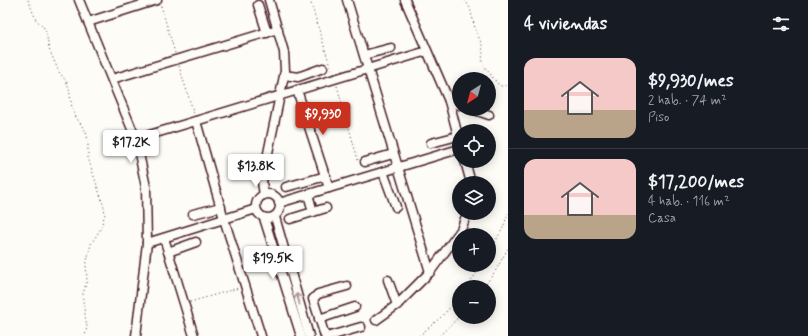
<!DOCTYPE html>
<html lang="es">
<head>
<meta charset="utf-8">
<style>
	:root { --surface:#171b24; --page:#242831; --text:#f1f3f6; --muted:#9ea1a6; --line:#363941; --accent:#c8321e }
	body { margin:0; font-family:Mynerve,sans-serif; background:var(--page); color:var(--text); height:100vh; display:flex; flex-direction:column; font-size:15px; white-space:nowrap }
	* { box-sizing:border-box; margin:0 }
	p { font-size:13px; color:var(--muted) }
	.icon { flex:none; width:22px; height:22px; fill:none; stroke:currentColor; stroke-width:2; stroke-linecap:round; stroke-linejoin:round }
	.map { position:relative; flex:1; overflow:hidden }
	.drawer { display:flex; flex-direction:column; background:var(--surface); width:300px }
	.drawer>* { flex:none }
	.needle { width:26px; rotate:216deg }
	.controls { position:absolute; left:452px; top:72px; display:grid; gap:8px }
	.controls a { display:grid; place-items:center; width:44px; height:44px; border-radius:50%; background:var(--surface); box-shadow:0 2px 10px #0003; font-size:20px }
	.price { position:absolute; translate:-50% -34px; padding:0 9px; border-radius:4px; background:#fff; color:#222; font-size:13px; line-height:26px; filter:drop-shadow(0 1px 2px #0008) }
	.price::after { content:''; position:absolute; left:50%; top:24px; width:12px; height:9px; margin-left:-6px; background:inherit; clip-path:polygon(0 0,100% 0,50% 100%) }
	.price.selected { background:var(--accent); color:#fff }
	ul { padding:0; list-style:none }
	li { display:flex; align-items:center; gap:12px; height:100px; padding:0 16px }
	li+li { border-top:1px solid var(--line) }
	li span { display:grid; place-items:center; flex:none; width:112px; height:80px; border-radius:12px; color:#555 }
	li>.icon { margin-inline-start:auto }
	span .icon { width:48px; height:48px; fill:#fffc; stroke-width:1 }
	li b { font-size:17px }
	h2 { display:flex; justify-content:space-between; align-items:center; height:48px; padding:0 16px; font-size:17px }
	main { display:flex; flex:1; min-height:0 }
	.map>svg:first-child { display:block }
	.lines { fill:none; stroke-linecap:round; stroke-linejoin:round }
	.minor-casing { stroke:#4a1f2b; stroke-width:11 }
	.path { stroke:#4a1f2b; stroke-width:1; stroke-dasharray:1 3; stroke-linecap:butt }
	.minor { stroke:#fdfcf7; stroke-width:8 }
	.oneway { stroke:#ac999b }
</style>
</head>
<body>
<main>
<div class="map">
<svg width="508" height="336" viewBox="0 0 508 336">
	<rect width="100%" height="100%" fill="#fdfcf7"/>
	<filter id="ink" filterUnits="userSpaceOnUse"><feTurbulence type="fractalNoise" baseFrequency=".025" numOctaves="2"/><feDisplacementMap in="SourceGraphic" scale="8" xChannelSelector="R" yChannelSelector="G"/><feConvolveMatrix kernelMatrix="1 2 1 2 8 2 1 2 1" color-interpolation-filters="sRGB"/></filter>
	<g filter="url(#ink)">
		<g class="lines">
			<g class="minor-casing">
				<g id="minor">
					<path d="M79,0L136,139L146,187L147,243L136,336"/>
					<path d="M347,0C375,91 402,182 430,272"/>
					<path d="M405,0L449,101L459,140"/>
					<path d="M258,5L267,33"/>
					<path d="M88,22L157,0"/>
					<path d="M364,55L391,48"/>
					<path d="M284,75L298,77L323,68"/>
					<path d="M112,79L278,29"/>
					<path d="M297,90L329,188"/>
					<path d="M449,101L459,105"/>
					<path d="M472,109L489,115"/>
					<path d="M196,121L224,219L261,336"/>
					<path d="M136,139L427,51"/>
					<path d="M431,143L458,136"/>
					<path d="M465,161L471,183"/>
					<path d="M365,162L393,154"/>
					<path d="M383,172L396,207"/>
					<path d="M286,187L326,176"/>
					<path d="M308,194L313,212"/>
					<circle cx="268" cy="206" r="12"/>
					<path d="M264,195L262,182L285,71L284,52L269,0"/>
					<path d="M279,203L459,149"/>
					<path d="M193,214L221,207"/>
					<path d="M275,217L309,336"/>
					<path d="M264,218L301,336"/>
					<path d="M290,219L326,208"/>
					<path d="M164,238L194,336"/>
					<path d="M147,243L256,209"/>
					<path d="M168,252L196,242"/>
					<path d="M388,280L397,305"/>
					<path d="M319,319L355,307"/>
					<path d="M376,320L397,305L430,272L461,230L467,213"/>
					<path d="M325,336L313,299L318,294L347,286"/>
					<path d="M330,336L361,327"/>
				</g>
			</g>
			<g class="path">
				<path d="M28,0L36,20L43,26L46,32L49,49L59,72L66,81L69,88L72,108L76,117L86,132L88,141V158L90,164L104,207L105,214L100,230L91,244L86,265L87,280L83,294V301L87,327L85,336"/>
				<path d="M310,0L332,72"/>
				<path d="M465,0L470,8L475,28L482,45L483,53L482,59L484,66L498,84L501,86H508"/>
				<path d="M161,6L175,53"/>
				<path d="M179,66L194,114"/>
				<path d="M337,86L358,160"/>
				<path d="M489,253L503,228L508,213"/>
				<path d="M467,287L482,265"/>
				<path d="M484,287L496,270L508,248"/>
				<path d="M190,302L239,288"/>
				<path d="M419,336L440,318L459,298"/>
				<path d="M439,336L459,317"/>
			</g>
			<use href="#minor" class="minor"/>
		</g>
		<defs><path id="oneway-shaft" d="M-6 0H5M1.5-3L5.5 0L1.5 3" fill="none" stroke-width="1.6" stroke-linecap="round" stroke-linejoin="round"/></defs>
		<use class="oneway" href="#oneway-shaft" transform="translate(298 299) rotate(-106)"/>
	</g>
</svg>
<div class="controls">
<a><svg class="needle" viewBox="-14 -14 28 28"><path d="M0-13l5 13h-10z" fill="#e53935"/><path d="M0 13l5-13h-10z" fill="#9ea1a6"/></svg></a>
<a><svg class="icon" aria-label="locate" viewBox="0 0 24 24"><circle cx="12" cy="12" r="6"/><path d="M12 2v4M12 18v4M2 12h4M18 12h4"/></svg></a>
<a><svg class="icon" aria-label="layers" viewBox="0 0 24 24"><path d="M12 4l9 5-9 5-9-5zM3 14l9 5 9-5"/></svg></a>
<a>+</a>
<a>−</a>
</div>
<b class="price selected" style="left:323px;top:136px">$9,930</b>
<b class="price" style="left:131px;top:164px">$17.2K</b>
<b class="price" style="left:256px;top:188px">$13.8K</b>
<b class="price" style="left:273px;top:280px">$19.5K</b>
</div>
<section class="drawer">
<h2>4 viviendas<svg class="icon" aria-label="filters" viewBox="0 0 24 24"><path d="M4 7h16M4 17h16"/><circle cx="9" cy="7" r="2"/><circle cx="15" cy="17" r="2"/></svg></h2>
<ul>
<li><span style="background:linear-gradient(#f6c9c9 65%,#b9a48a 0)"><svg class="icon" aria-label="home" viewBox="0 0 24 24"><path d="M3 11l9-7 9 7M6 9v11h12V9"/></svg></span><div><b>$9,930/mes</b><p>2 hab. · 74 m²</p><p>Piso</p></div></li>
<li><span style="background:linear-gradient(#f6c9c9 70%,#b9a48a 0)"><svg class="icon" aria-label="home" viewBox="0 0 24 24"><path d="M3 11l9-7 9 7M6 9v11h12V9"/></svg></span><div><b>$17,200/mes</b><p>4 hab. · 116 m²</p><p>Casa</p></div></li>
</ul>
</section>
</main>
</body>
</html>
